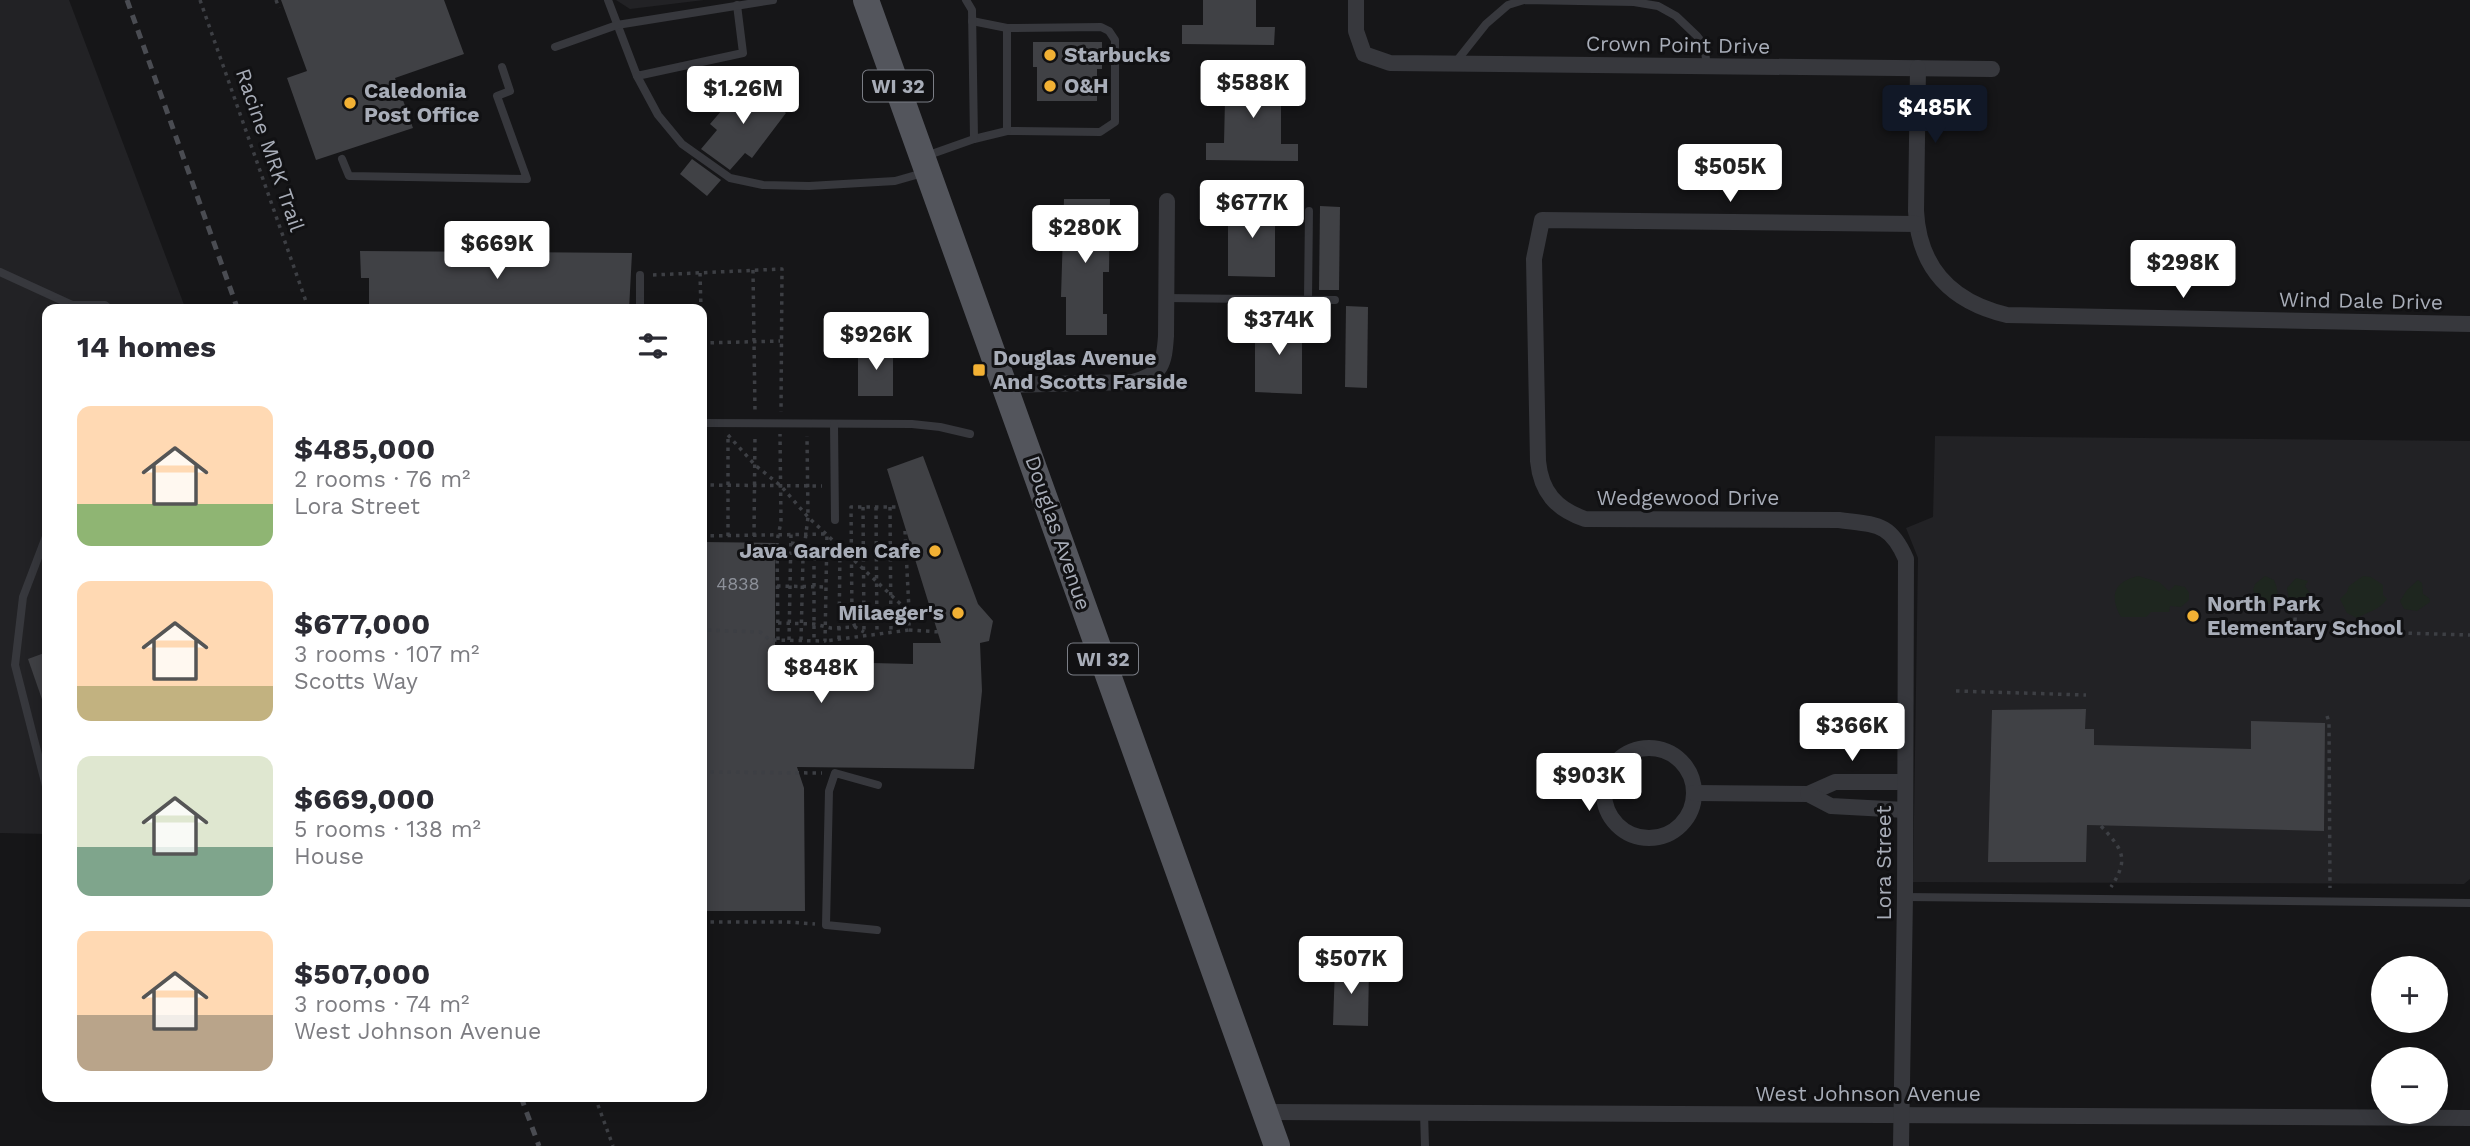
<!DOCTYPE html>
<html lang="en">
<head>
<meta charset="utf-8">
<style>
	:root { --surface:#fff; --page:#f2f2f3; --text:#2b2b33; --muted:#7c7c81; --accent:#111827 }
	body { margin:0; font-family:"Work Sans",sans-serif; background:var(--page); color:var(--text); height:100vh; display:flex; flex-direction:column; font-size:26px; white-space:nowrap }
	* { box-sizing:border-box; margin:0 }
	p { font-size:23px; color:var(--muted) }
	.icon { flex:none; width:38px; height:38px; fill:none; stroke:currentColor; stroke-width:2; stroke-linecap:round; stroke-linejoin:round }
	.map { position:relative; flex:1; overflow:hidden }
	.side { position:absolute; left:42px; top:304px; width:665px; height:798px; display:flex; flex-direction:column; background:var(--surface); border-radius:14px; box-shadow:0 4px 18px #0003 }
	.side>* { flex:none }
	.tools { position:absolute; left:2371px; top:956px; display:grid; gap:14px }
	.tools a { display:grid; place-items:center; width:77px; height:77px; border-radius:50%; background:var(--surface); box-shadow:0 4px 18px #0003; font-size:35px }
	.price { position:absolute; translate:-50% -60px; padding:0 16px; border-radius:7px; background:#fff; color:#222; font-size:23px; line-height:46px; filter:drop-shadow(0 2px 4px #0008) }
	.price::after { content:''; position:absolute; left:50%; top:42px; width:21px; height:16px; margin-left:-10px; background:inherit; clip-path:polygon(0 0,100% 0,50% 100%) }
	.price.on { background:var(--accent); color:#fff }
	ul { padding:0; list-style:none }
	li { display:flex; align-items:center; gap:21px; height:175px; padding:0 35px }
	li span { display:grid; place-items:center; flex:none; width:196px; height:140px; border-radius:14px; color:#555 }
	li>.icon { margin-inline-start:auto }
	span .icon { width:84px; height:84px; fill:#fffc; stroke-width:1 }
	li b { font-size:30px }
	h2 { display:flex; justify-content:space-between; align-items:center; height:84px; padding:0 35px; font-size:30px }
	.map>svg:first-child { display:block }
	.built { fill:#222225 }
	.green { fill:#1e261f }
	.building { fill:#404145 }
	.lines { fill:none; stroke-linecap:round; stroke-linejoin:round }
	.path { stroke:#3d3f44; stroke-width:3.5; stroke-dasharray:3.5 5; stroke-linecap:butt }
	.lane { stroke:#37383d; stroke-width:8 }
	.street { stroke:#37383d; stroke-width:16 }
	.primary { stroke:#53555c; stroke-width:26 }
	.rail { stroke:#4a4c52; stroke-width:5; stroke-dasharray:9 7; stroke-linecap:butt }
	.poi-dot { fill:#f2b134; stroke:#111113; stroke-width:2.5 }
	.labels { text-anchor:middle; stroke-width:6; stroke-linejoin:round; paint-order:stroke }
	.number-label { font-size:18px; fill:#8e929b }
	.shield { fill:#111113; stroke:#7b7e86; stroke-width:2 }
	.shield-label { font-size:19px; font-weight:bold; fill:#a8adb8 }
	.street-label { font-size:21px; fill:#a8adb8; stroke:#111113 }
	.poi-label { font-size:21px; font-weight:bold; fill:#a8adb8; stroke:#111113; text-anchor:start }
</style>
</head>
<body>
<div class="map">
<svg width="2470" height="1146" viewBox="0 0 2470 1146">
	<rect width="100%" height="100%" fill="#161618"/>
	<g class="built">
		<path d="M0,0H69L186,310H47V834L0,833Z"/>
		<path d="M616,0H704L630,9Z"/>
		<path d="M1935,436L2470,441V879L2464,884L1913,882L1918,558L1906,528L1933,517Z"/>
	</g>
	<g class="green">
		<path d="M2138,576L2159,582L2169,591L2175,585L2185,587L2189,593V600L2181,607L2170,606L2169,612H2151L2146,617H2121C2109,595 2114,582 2138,576Z"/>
		<path d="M2265,576L2274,580C2277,587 2279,596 2276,603L2264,604L2259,602L2253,590L2255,584Z"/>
		<path d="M2363,576L2371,577L2383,585V595L2387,599C2380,610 2367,612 2357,618L2347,613L2340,599L2347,592L2349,586Z"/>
		<path d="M2296,578L2308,581L2305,586L2310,593V598L2307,602L2293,598L2289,601L2287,588Z"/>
		<path d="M2418,580L2422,583L2423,594L2429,598L2430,602L2417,611L2404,609L2400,601L2407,590Z"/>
	</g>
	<g class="building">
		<path d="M281,0H444L464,54L395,78L413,128L316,160L287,78L307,71Z"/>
		<path d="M1203,0H1256V27H1275L1274,45L1182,44V25H1203Z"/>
		<path d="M1033,42H1102V69H1097V101H1037V67H1033Z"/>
		<path d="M1206,80H1300V99H1281V144H1298V161L1206,160V143H1224L1225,100L1205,99Z"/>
		<path d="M747,81L786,113L752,158L745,153L730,170L701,149L717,130L710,124Z"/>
		<path d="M692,159L721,180L707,196L680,174Z"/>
		<path d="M1064,199H1110L1109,272H1103V314H1107V335H1066V297H1061Z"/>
		<path d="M1228,204H1275V277L1228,276Z"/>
		<path d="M1320,206L1340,207L1339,290H1319Z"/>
		<path d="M360,251L632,253L629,310H377V305H369V278H361Z"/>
		<path d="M1346,306L1368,307L1367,388L1345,387Z"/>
		<path d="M1255,321H1302V394L1255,392Z"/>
		<rect x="858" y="347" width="35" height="49"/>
		<path d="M923,456L978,604L993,621L989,641L980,643L982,691L974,769L797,767L804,788L805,911H702V542L775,543V650H872V663L913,664V643H941L887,469Z"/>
		<path d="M47,652V707L45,708L28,659Z"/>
		<path d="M2086,709L2085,729H2094V745L2251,749V721L2325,723L2324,831L2087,825L2086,862H1988L1992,710Z"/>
		<path d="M1335,966L1369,967L1368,1026L1333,1025Z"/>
	</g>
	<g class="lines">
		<g class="path">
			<path d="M200,0L309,310"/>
			<path d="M276,0L279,8"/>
			<path d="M753,270L755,412"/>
			<path d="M700,273L701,310"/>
			<path d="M653,275L782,269L781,412"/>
			<path d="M702,343L780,341"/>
			<path d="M728,435L755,465L781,486L808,517L909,612V630L825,641"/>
			<path d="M702,485L822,486"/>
			<path d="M863,507L864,632"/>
			<path d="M876,507L877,634"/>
			<path d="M890,507L891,633"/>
			<path d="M905,531L909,610"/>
			<path d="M702,536L827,534L825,641L770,640L760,632L702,630"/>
			<path d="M728,536V437"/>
			<path d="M754,536L755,434"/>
			<path d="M791,543C804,544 813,549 826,548"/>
			<path d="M814,549V641"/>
			<path d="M777,586L826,587"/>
			<path d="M2295,621L2296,599"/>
			<path d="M778,623L814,624L831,628L855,627L864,632"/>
			<path d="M855,627L852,619L851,507H898"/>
			<path d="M909,630L940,632"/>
			<path d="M2332,631L2470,635"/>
			<path d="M839,639L840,547"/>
			<path d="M778,640L777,541L781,522L780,434"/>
			<path d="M789,640L791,534"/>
			<path d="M801,640L803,558L808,517L807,436"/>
			<path d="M1956,691L2086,695"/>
			<path d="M2327,716L2329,722L2330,888"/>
			<path d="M702,772L822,773"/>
			<path d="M2101,826C2122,849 2130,858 2111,887"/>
			<path d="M702,922H787L815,924"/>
			<path d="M595,1097L613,1146"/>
		</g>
		<g class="lane">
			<path d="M608,0L637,76L743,53L737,5"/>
			<path d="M972,21L1007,28L1101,27L1109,31L1115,40V122L1100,132L1007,131"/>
			<path d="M555,47L617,25L773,0"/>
			<path d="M1455,63L1486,24L1508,5L1524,0L1634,2L1658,6L1676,16L1697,36L1704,45L1707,66"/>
			<path d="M637,76L658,115L682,144L730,178L763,185L809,186L895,181L923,173"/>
			<path d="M974,139L1007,131V28"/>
			<path d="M926,156L974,139L972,10L966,0"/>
			<path d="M342,159L349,176L527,179L497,96L510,91L502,67"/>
			<path d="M0,272L72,305L73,310"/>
			<path d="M640,275V310"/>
			<path d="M1166,298L1335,300"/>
			<path d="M1308,299L1309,211"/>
			<path d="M72,305H105L111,310"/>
			<path d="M702,423L912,424L940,427L970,434"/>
			<path d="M834,424L835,520"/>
			<path d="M47,534L23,597L15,665L47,790"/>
			<path d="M1905,897L2470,903"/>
			<path d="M877,930L826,925L829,791L835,773L878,785"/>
			<path d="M1424,1112L1425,1146"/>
		</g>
		<g class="street">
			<path d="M1356,0V31L1364,54L1390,63L1992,69"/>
			<path d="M1918,68L1916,211C1919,269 1952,302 2007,315L2470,324"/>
			<path d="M1006,385L1133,382C1162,374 1164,365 1166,336L1167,201"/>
			<circle cx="1649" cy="793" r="45"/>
			<path d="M1694,793L1808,794L1835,782H1905"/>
			<path d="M1808,794L1831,806L1905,810"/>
			<path d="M1265,1112L2470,1118"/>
			<path d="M1901,1146L1905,897L1906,559C1890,522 1876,525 1839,520L1585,519C1556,509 1541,492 1538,461L1534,259L1542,220L1917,224"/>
		</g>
		<path class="primary" d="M866,0L1277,1146"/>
		<g class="rail">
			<path d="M127,0L238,310"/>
			<path d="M521,1097L539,1146"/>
		</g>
	</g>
	<g class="poi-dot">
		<circle cx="1050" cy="55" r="7"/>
		<circle cx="1050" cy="86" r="7"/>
		<circle cx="350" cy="103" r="7"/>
		<rect x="972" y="363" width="14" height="14" rx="3.5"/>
		<circle cx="935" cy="551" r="7"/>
		<circle cx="958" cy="613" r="7"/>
		<circle cx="2193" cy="616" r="7"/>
	</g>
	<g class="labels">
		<g class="number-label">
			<text x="738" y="590">4838</text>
		</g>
		<g class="shield">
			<rect x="863" y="70.5" width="70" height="31" rx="5"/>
			<rect x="1068" y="643.5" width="70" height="31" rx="5"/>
		</g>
		<g class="shield-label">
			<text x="898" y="93">WI 32</text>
			<text x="1103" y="666">WI 32</text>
		</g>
		<g class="street-label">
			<text transform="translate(1678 45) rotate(1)" y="7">Crown Point Drive</text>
			<text transform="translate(270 150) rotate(71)" y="7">Racine MRK Trail</text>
			<text transform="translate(2361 301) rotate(1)" y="7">Wind Dale Drive</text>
			<text x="1688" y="505">Wedgewood Drive</text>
			<text transform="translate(1058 533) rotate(71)" y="7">Douglas Avenue</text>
			<text transform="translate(1884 863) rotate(-90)" y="7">Lora Street</text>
			<text x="1868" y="1101">West Johnson Avenue</text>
		</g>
		<g class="poi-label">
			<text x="1064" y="62">Starbucks</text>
			<text x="1064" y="93">O&amp;H</text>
			<text x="364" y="98">Caledonia<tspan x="364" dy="24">Post Office</tspan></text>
			<text x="993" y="365">Douglas Avenue<tspan x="993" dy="24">And Scotts Farside</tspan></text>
			<text x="921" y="558" text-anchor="end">Java Garden Cafe</text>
			<text x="2207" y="611">North Park<tspan x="2207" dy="24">Elementary School</tspan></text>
			<text x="944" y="620" text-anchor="end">Milaeger's</text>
		</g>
	</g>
</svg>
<div class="tools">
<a>+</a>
<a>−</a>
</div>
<b class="price" style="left:1253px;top:120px">$588K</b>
<b class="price" style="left:743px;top:126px">$1.26M</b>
<b class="price on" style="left:1935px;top:145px">$485K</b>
<b class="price" style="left:1730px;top:204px">$505K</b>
<b class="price" style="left:1252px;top:240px">$677K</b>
<b class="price" style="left:1085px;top:265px">$280K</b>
<b class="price" style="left:497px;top:281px">$669K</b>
<b class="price" style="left:2183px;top:300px">$298K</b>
<b class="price" style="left:1279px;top:357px">$374K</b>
<b class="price" style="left:876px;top:372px">$926K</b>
<b class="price" style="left:821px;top:705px">$848K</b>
<b class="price" style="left:1852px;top:763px">$366K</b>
<b class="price" style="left:1589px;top:813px">$903K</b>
<b class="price" style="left:1351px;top:996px">$507K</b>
<section class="side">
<h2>14 homes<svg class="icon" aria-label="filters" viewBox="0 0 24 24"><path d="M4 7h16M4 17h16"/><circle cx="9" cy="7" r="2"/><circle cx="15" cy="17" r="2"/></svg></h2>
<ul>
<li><span style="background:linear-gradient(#ffd9b3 70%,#8fb573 0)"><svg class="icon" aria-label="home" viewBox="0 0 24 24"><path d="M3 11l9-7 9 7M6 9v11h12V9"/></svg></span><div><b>$485,000</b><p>2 rooms · 76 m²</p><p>Lora Street</p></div></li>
<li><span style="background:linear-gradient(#ffd9b3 75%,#c2b280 0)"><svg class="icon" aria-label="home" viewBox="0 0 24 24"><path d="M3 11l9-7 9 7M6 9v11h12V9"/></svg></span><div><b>$677,000</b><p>3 rooms · 107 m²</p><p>Scotts Way</p></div></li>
<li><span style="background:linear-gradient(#dfe7d0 65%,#7fa58c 0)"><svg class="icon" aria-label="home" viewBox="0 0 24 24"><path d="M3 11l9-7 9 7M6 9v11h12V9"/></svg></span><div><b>$669,000</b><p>5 rooms · 138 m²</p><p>House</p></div></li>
<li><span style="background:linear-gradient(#ffd9b3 60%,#b9a48a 0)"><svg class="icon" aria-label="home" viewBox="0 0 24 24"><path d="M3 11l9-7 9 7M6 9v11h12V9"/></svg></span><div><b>$507,000</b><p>3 rooms · 74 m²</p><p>West Johnson Avenue</p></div></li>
</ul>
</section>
</div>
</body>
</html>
